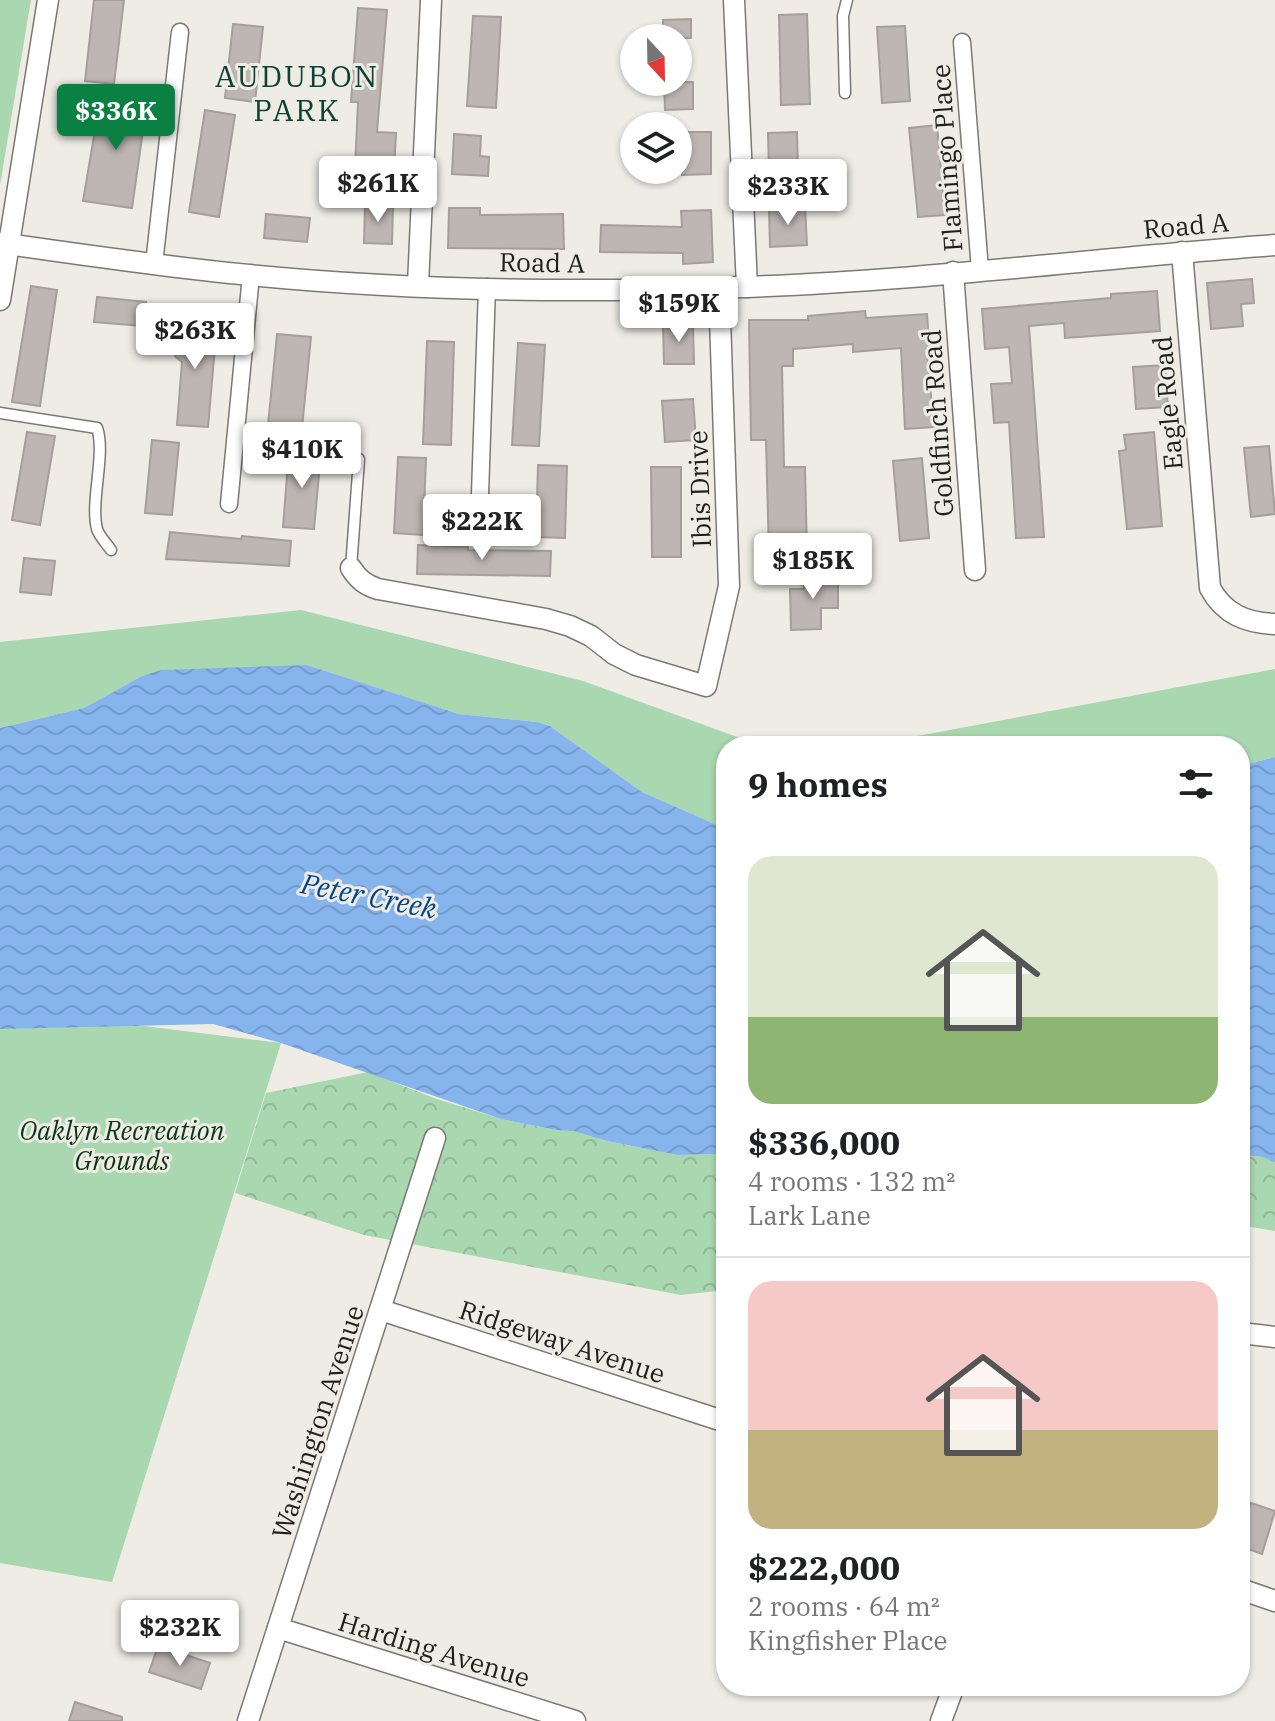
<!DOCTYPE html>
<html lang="en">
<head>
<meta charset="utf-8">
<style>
	:root { --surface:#fff; --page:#f2f2f2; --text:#202124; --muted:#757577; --line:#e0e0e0; --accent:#0b8043 }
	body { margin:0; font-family:"IBM Plex Serif",serif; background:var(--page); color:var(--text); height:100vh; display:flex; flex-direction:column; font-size:30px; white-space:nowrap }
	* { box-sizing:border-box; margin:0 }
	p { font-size:26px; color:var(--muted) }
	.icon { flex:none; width:44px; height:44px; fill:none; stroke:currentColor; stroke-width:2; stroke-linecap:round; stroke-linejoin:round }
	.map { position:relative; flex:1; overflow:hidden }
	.side { position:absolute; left:716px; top:736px; width:534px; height:960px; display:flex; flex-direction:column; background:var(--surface); border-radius:32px; box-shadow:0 2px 6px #0004 }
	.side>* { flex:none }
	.needle { width:52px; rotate:158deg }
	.buttons { position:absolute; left:620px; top:24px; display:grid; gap:16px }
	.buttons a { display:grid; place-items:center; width:72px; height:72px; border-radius:50%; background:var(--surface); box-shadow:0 2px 6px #0004; font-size:40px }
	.price { position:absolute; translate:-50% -68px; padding:0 18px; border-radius:8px; background:#fff; color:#222; font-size:26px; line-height:52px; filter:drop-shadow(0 2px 4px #0008) }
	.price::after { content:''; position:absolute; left:50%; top:48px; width:24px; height:18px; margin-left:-12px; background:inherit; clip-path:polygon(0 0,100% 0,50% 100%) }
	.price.current { background:var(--accent); color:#fff }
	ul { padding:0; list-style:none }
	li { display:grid; align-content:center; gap:16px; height:424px; padding:0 32px }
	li+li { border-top:2px solid var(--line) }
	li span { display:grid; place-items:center; height:248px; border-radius:24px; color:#555 }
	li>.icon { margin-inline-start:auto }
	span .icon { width:144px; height:144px; fill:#fffc; stroke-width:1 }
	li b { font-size:34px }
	h2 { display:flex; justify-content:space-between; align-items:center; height:96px; padding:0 32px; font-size:34px }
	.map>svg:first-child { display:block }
	.forest { fill:url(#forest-crowns) }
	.park { fill:#a9d7af }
	.water { fill:url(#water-waves) }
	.building { fill:#beb6b3; stroke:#a59e9b; stroke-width:2 }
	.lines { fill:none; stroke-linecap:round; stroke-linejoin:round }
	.service-casing { stroke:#7b7973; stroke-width:13 }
	.pedestrian-casing { stroke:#7b7973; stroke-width:19 }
	.minor-casing { stroke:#7b7973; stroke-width:23 }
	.service { stroke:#fff; stroke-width:10 }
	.pedestrian { stroke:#fff; stroke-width:16 }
	.minor { stroke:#fff; stroke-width:20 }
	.labels { text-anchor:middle; stroke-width:6; stroke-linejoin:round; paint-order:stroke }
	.street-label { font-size:26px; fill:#1e1e1b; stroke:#eeece5 }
	.park-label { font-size:26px; font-style:italic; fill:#0a3817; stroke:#eeece5 }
	.water-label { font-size:28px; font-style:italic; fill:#034688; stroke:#eeece5 }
	.quarter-label { font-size:30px; letter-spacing:2px; fill:#0e4233; stroke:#eeece5 }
</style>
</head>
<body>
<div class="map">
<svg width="1275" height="1721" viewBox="0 0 1275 1721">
	<defs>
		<pattern id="forest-crowns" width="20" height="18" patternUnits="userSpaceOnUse" patternTransform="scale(2)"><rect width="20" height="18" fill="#a9d7af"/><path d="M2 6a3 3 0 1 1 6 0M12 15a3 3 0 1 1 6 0" fill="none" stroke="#91b896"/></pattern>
		<pattern id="water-waves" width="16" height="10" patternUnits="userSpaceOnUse" patternTransform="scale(2)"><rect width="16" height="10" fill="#86b4ed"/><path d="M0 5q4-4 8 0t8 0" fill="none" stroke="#739acb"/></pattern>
	</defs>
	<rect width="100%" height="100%" fill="#eeece5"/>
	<g class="forest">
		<path d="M368,1072L434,1098L501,1119L556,1130H574L607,1141L677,1155L726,1154V1290L681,1295L364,1235L235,1193L266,1093Z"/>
		<path d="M1240,1155L1263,1157L1275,1162V1231L1240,1225Z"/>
	</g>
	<g class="park">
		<path d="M0,0H31L0,185Z"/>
		<path d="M301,610L583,681L762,746H726V829L642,792L550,726L538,722L459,714L307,665L140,677L84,708L0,728V642Z"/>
		<path d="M1275,669V757L1240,766V746H864Z"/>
		<path d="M0,1008L281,1043L112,1582L0,1563Z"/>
	</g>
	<g class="water">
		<path d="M307,665L459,714L538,722L550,726L642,792L726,829V1154L677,1155L607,1141L574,1131L556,1130L501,1119L281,1043L213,1024L0,1029V728L84,708L140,677L161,670Z"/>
		<path d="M1275,757V1162H1274L1263,1157L1240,1155V766Z"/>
	</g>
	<g class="building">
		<path d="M94,0H124L114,84L85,81Z"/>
		<path d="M358,8L387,10L377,132L396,133L394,171L355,169L358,102H351Z"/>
		<path d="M807,14L810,104L781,105L779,15Z"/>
		<path d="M473,16L501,17L496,108L467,106Z"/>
		<path d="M691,19V38H663V20Z"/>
		<path d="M233,24L263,27L255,102L225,98Z"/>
		<path d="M905,26L910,101L882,103L877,27Z"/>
		<path d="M664,82H693V109L665,110Z"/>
		<path d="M101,95L147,102L132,208L83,201Z"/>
		<path d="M205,110L235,115L219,217L189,212Z"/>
		<path d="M937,125L945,215L918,217L909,128Z"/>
		<path d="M681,132H711V174L682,175Z"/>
		<path d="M797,132L798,172L769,173L768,133Z"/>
		<path d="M454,134L481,136L480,156L489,157L488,176L452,174Z"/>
		<path d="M365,204L393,205L392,244L364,243Z"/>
		<path d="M805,206L807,245L770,247L769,208Z"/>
		<path d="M449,208H480V215L563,214L564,249L448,248Z"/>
		<path d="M711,210L713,262L683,264V253L600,252L601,225L682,227L681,211Z"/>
		<path d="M266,214L310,218L307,242L264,238Z"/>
		<path d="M1252,279L1254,303L1241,304L1243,326L1211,329L1207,283Z"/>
		<path d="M31,286L57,290L40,406L12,402Z"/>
		<path d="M1157,291L1160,331L1065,338L1064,323L1029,326L1044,537L1016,538L1009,422L994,423L991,384L1012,383L1009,347L985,349L982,309L1111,298V294Z"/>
		<path d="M97,297L146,302L143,326L94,322Z"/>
		<path d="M865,311L866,318L927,314L930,354H927L934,427L905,429L901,348L853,352V344L793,349V366H782L784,467H805L807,554L769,555L766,440H751L749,320H808V316Z"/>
		<path d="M178,320L217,324L208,427L177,425L182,362L175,356Z"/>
		<path d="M693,324L694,364H664L663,325Z"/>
		<path d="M277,334L311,337L301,438L267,435Z"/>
		<path d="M427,341L454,342L451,445L423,444Z"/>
		<path d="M518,343L545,345L539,446L512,445Z"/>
		<path d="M1165,365L1168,407L1136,409L1133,367Z"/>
		<path d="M693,399L696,440L665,442L662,401Z"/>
		<path d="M27,432L55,436L40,525L12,520Z"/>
		<path d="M1154,432L1162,526L1127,529L1119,451L1126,450L1124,435Z"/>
		<path d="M152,440L179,443L172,515L145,513Z"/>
		<path d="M1269,446L1275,514L1251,517L1244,448Z"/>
		<path d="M289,450L321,453L314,529L283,527Z"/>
		<path d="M398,457L426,458L423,535L394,533Z"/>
		<path d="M922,458L929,538L900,541L893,461Z"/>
		<path d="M538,465L567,466L565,538L536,537Z"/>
		<path d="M651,467H681V557H652Z"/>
		<path d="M170,532L241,539L242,536L291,541L289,566L166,559Z"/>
		<path d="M418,545L468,547V550L551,551L550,576L417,574Z"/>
		<path d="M24,558L55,561L51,595L20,592Z"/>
		<path d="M803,574H838V608H821V629L791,630L790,589H804Z"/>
		<path d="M1251,1503L1275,1511L1262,1554L1240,1546V1535Z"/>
		<path d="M158,1646L210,1663L201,1689L149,1672Z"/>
		<path d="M75,1702L122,1717V1721H69Z"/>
	</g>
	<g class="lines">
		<g class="service-casing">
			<g id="service">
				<path d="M845,93L843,16L847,0"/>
				<path d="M0,413L97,428C106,454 90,501 97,529C99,536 107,544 111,550"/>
				<path d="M351,568L359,459"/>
			</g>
		</g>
		<g class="pedestrian-casing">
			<g id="pedestrian">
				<path d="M962,42L980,270"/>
				<path d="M154,264L180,32"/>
				<path d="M229,504L251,275"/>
				<path d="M479,524L487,287"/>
			</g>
		</g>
		<g class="minor-casing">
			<g id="minor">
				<path d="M734,0L747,287"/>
				<path d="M0,243C83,255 165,267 249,275C412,291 579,293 743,287C921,281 1098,258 1275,245"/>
				<path d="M1182,252L1210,588C1224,614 1246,623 1275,624"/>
				<path d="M953,272L975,570"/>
				<path d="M418,285L431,0"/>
				<path d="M0,300L48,0"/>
				<path d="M351,568C358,579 365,585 378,589L546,619L570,626L591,636L614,654L636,665L706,686L729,586L719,288"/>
				<path d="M381,1310L726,1422"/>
				<path d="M1240,1333L1275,1337"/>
				<path d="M1240,1589L1275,1601"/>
				<path d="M278,1628L575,1721"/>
				<path d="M248,1721L435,1138"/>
				<path d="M941,1721L954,1686"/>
			</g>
		</g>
		<use href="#service" class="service"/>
		<use href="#pedestrian" class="pedestrian"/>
		<use href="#minor" class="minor"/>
	</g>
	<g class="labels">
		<g class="street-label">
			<text transform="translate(947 158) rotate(-94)" y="9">Flamingo Place</text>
			<text transform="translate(1186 226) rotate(-5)" y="9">Road A</text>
			<text transform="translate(542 263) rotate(1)" y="9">Road A</text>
			<text transform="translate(1168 403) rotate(-95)" y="9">Eagle Road</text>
			<text transform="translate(938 423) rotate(-94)" y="9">Goldfinch Road</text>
			<text transform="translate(700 489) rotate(-92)" y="9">Ibis Drive</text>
			<text transform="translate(562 1342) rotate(18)" y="9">Ridgeway Avenue</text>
			<text transform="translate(318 1422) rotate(-72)" y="9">Washington Avenue</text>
			<text transform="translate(434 1650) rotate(17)" y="9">Harding Avenue</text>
		</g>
		<g class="park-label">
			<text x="122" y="1140">Oaklyn Recreation<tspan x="122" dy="30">Grounds</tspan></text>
		</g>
		<g class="water-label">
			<text transform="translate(369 896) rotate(11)" y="10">Peter Creek</text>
		</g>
		<g class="quarter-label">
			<text x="297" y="87">AUDUBON<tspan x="297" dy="34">PARK</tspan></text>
		</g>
	</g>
</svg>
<div class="buttons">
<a><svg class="needle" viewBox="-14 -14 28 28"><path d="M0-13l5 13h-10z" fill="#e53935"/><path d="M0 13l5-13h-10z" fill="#757577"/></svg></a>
<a><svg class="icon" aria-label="layers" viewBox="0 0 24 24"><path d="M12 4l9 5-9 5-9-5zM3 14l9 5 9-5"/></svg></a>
</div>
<b class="price current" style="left:116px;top:152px">$336K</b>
<b class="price" style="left:378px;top:224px">$261K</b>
<b class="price" style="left:788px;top:227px">$233K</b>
<b class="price" style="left:679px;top:344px">$159K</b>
<b class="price" style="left:195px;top:371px">$263K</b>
<b class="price" style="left:302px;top:490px">$410K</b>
<b class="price" style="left:482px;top:562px">$222K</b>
<b class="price" style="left:813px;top:601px">$185K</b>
<b class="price" style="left:180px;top:1668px">$232K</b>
<section class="side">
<h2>9 homes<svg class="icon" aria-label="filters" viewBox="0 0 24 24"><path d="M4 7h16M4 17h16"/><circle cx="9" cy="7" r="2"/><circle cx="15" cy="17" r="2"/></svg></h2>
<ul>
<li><span style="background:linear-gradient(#dfe7d0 65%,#8fb573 0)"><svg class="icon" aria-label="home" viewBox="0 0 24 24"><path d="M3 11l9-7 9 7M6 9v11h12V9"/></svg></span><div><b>$336,000</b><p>4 rooms · 132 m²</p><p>Lark Lane</p></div></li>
<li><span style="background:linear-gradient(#f6c9c9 60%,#c2b280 0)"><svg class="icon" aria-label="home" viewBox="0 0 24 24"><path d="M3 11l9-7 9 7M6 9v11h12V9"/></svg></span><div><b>$222,000</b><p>2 rooms · 64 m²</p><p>Kingfisher Place</p></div></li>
</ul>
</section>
</div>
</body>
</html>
